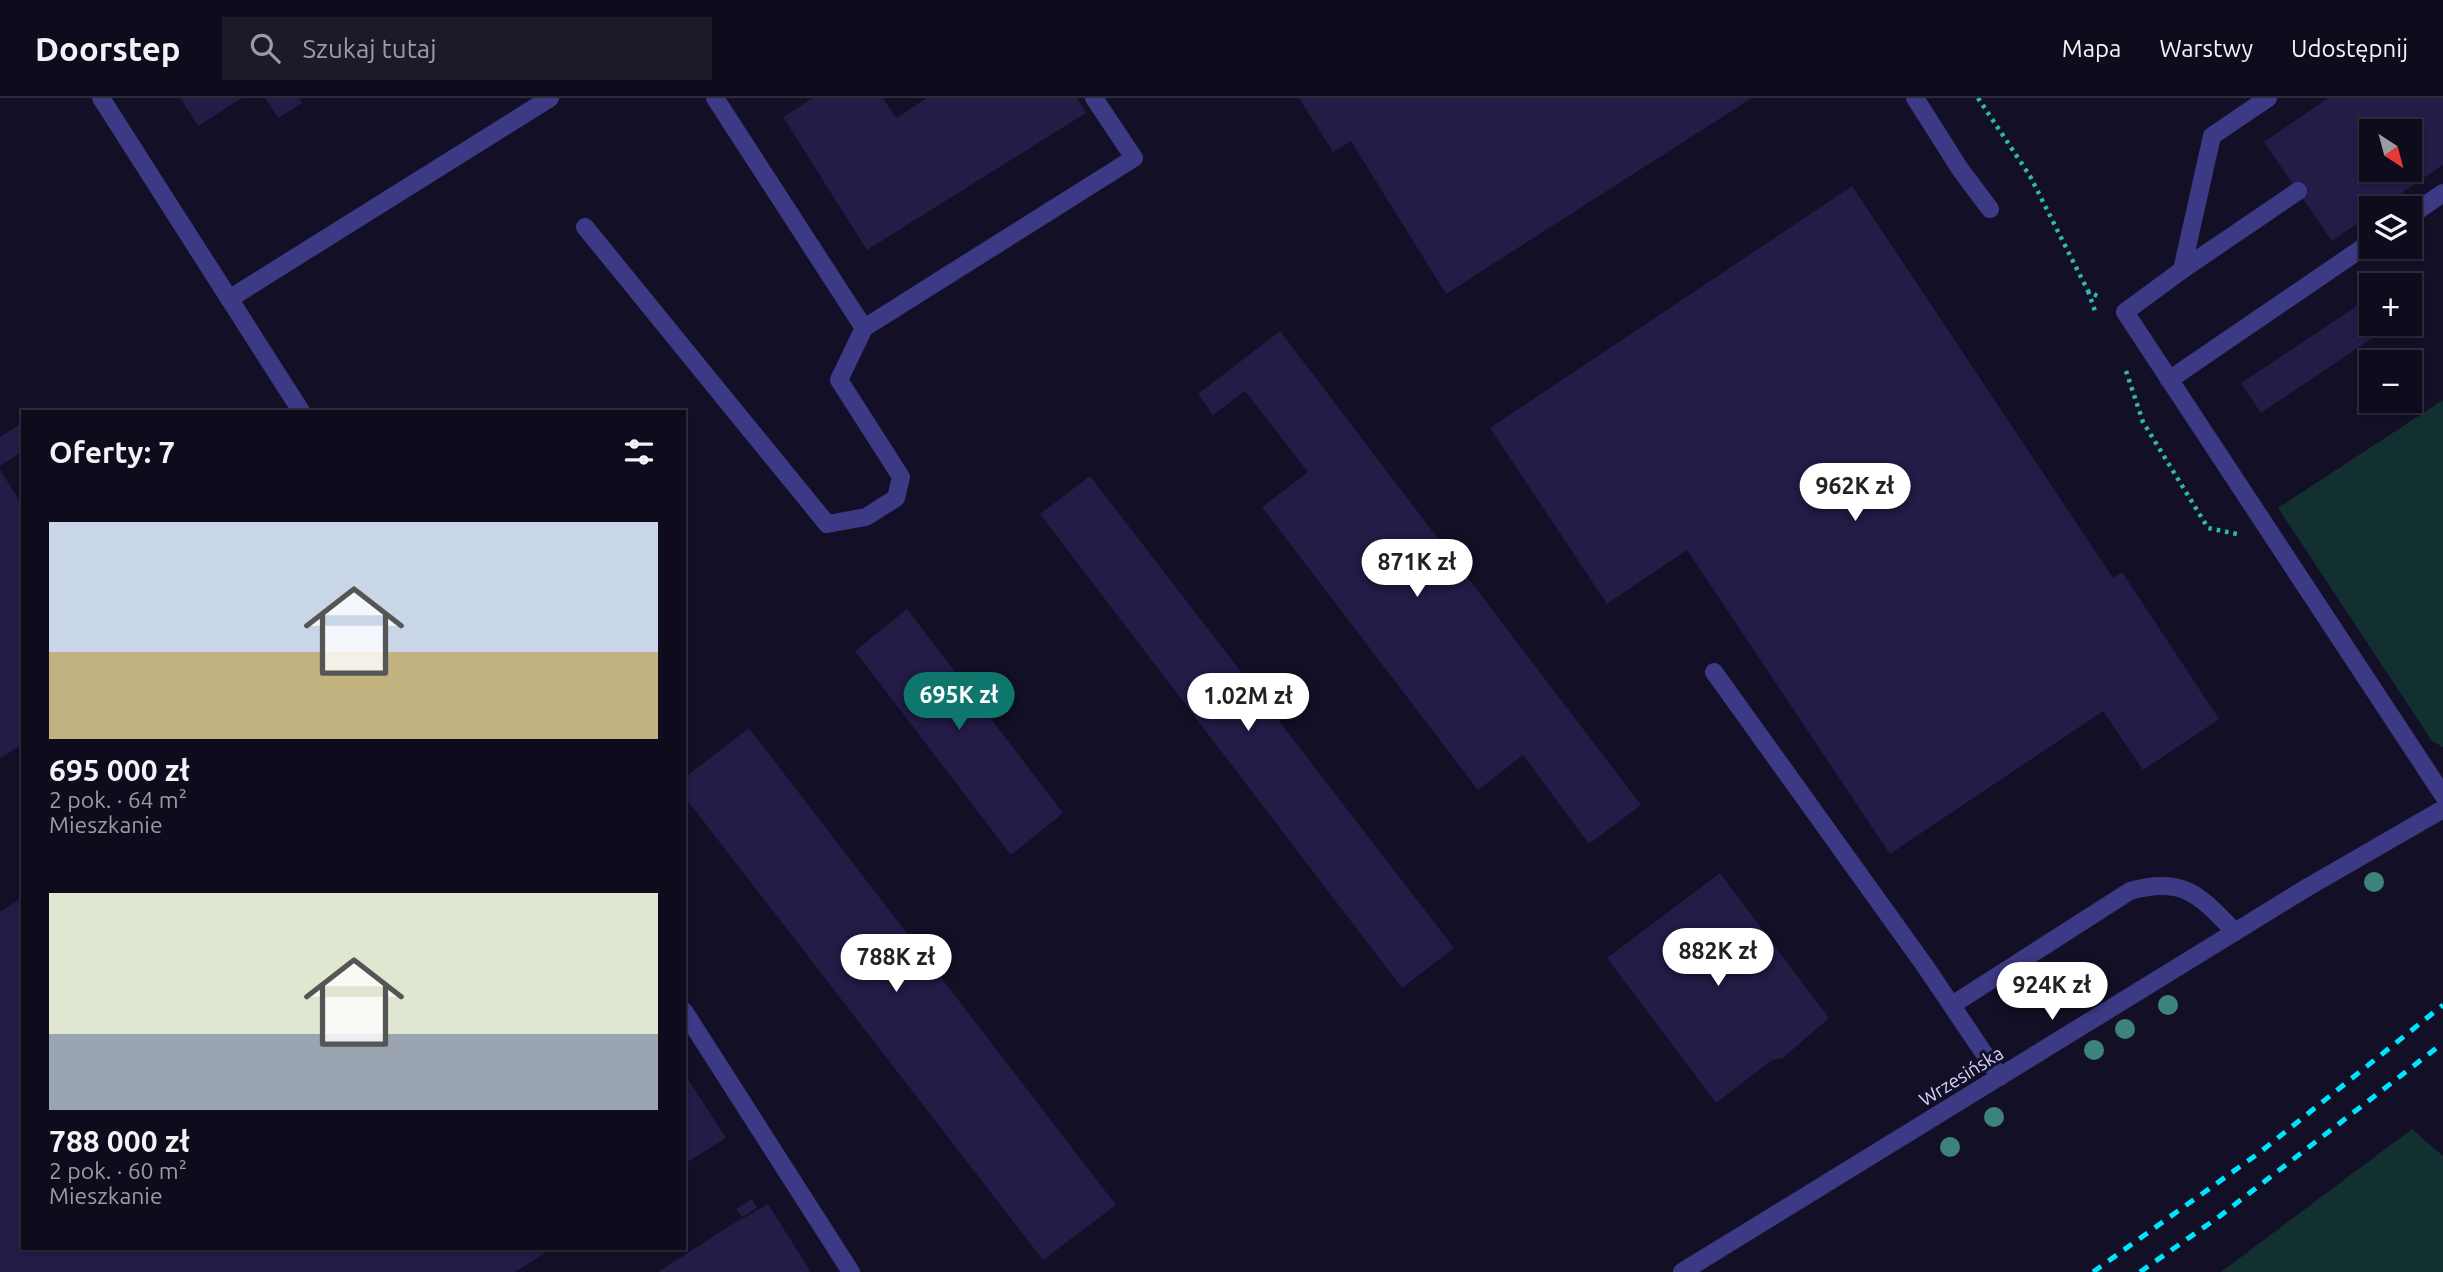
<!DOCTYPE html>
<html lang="pl">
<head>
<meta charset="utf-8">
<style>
	:root { --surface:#0e0b1c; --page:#1c1929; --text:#f1f3f6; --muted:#9b9ba3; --line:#2e2b3b; --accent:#0f766e }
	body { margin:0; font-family:Ubuntu,sans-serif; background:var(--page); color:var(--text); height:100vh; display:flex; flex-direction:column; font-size:26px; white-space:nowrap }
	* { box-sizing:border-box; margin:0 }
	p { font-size:23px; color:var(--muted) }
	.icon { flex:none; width:38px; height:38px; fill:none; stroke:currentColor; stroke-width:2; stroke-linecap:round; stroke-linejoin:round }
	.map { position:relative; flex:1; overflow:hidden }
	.details { position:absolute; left:21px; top:312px; width:665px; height:840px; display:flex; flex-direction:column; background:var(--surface); border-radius:0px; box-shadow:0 2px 5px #0004,0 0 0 2px var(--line) }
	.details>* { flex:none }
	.needle { width:46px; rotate:144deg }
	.tools { position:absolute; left:2359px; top:21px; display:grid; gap:14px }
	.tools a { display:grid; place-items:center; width:63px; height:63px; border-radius:0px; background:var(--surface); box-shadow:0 2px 5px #0004,0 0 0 2px var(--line); font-size:35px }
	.price { position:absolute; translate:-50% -60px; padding:0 16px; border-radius:24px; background:#fff; color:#222; font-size:23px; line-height:46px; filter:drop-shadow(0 2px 4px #0008) }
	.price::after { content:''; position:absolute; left:50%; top:42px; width:21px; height:16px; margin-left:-10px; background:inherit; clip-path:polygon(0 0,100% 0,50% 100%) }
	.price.current { background:var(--accent); color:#fff }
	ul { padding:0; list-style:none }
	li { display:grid; align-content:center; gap:14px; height:371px; padding:0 28px }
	li span { display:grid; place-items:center; height:217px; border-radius:0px; color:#555 }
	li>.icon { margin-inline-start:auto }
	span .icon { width:126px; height:126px; fill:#fffc; stroke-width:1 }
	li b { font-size:30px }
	h2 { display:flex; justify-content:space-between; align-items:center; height:84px; padding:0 28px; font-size:30px }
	header { display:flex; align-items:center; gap:42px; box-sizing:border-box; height:98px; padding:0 35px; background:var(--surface); border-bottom:2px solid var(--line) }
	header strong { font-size:33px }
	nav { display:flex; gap:38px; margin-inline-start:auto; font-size:24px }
	.search { width:490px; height:63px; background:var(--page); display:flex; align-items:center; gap:18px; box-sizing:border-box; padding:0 24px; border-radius:0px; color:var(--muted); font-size:26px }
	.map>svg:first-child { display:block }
	.green { fill:#12302f }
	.building { fill:#241b47; fill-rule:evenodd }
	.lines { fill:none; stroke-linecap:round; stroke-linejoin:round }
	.path { stroke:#2fb8b0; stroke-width:4.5; stroke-dasharray:3.5 5; stroke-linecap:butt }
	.lane { stroke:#3d3a85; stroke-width:18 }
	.street { stroke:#3d3a85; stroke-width:18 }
	.rail { stroke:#00e5ff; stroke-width:5; stroke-dasharray:10 9; stroke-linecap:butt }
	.tree { fill:#3d827b }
	.labels { text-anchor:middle; stroke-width:6; stroke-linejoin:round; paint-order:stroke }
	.street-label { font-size:19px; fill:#d9d4ff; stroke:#130f26 }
</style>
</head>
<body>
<header>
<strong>Doorstep</strong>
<div class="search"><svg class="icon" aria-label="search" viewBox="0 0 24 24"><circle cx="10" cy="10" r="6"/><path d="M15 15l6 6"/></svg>Szukaj tutaj</div>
<nav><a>Mapa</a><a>Warstwy</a><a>Udostępnij</a></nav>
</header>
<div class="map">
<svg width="2443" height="1174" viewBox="0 0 2443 1174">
	<rect width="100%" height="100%" fill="#130f26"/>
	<g class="green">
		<path d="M2443,302V649L2432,643L2278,410Z"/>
		<path d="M2412,1031L2443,1058V1174H2221Z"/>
	</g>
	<g class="building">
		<path d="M180,0H242L198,28Z"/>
		<path d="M265,0H299L302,5L278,20Z"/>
		<path d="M813,0H883L896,20L927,0H1077L1086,15L867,152L783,19Z"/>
		<path d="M1299,0H1752L1446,196L1351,43L1333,54Z"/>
		<path d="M2328,0H2443V67L2379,110H2371V116L2332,143L2264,44ZM2371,33H2410V72H2371Z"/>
		<path d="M1852,88L2113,480L2122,474L2219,621L2143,672L2103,613L1890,756L1687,452L1607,506L1490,330Z"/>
		<path d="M2364,203L2371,213V226H2380L2384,232L2261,315L2241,285Z"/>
		<path d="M1280,233L1641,707L1589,746L1523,657L1478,692L1262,409L1308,374L1245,293L1213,317L1198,296Z"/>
		<path d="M23,324V353L0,368V339Z"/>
		<path d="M0,372L23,408V646L0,660Z"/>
		<path d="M1090,378L1454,850L1402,890L1040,416Z"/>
		<path d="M907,511L1063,715L1011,757L855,553Z"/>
		<path d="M749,630L1116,1107L1043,1162L684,698V680Z"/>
		<path d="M1720,775L1829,920L1783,960L1772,962L1716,1005L1607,860Z"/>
		<path d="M23,799V1150H553L515,1174H0V814Z"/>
		<path d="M684,975L726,1040L684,1066Z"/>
		<path d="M752,1101L757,1110L742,1119L736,1111Z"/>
		<path d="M768,1106L811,1174H658L731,1127Z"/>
	</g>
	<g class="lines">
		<g class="path">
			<path d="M1978,0L2030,78L2088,193L2101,200"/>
			<path d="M2088,193L2095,213"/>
			<path d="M2126,273L2143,324L2208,430L2237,436"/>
		</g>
		<g class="lane">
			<path d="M101,0L301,313"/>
			<path d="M715,0L864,230L1134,60L1094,0"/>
			<path d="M1915,0L1960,71L1990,111"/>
			<path d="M2268,0L2212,38L2182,172L2125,214L2443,697"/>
			<path d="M2410,118L2443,95"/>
			<path d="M585,129L827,426L866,419L896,400L901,379L839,282L864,230"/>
			<path d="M2182,172L2298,93"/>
			<path d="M229,201L550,0"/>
			<path d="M2169,282L2371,144"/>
			<path d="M1714,574L1925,868L2000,979"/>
			<path d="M1952,907L2130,793C2184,778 2199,797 2235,834"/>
			<path d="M684,913L851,1174"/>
		</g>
		<path class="street" d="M1682,1174L2308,789L2443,711"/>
		<g class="rail">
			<path d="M2093,1174L2259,1055L2443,907"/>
			<path d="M2140,1174L2220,1118L2443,945"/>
		</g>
	</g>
	<g class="tree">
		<circle cx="2374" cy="784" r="10"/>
		<circle cx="2168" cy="907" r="10"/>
		<circle cx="2125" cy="931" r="10"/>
		<circle cx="2094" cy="952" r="10"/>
		<circle cx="1994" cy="1019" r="10"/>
		<circle cx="1950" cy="1049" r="10"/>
	</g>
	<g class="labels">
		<g class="street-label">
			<text transform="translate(1961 978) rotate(-32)" y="7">Wrzesińska</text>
		</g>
	</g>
</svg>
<div class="tools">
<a><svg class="needle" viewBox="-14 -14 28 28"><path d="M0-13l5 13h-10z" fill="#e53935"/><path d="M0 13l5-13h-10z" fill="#9b9ba3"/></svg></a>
<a><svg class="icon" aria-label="layers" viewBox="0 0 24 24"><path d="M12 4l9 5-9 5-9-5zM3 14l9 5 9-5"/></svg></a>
<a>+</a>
<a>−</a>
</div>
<b class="price" style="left:1855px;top:425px">962K zł</b>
<b class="price" style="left:1417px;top:501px">871K zł</b>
<b class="price current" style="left:959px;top:634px">695K zł</b>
<b class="price" style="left:1248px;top:635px">1.02M zł</b>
<b class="price" style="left:1718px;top:890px">882K zł</b>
<b class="price" style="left:896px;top:896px">788K zł</b>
<b class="price" style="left:2052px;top:924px">924K zł</b>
<section class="details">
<h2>Oferty: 7<svg class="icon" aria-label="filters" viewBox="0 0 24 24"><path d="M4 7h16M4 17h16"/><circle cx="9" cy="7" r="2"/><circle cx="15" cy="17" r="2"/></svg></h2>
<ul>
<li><span style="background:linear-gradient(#c9d6e8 60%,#c2b280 0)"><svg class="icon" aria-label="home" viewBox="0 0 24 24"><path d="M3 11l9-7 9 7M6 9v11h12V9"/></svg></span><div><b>695 000 zł</b><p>2 pok. · 64 m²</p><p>Mieszkanie</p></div></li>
<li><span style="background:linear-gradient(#dfe7d0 65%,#9aa5b1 0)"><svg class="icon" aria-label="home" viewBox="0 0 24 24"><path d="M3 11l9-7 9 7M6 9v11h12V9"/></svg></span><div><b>788 000 zł</b><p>2 pok. · 60 m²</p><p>Mieszkanie</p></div></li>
</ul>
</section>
</div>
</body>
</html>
